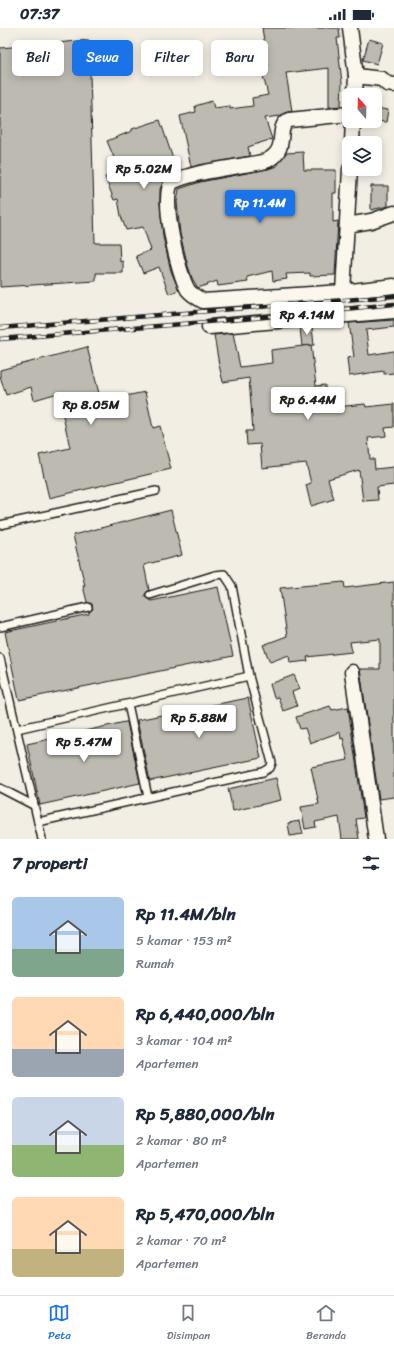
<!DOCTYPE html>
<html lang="id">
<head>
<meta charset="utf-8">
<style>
	:root { --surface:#fff; --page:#f6f6f7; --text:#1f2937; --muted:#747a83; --line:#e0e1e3; --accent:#1a73e8 }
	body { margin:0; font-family:Sriracha,sans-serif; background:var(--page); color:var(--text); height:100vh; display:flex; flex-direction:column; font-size:15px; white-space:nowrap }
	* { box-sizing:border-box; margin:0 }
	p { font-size:13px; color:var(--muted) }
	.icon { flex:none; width:22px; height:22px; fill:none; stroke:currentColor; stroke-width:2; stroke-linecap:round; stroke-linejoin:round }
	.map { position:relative; height:811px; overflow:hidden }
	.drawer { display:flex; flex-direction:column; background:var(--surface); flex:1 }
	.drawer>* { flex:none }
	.hud { position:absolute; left:12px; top:12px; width:370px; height:36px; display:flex; gap:8px }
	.needle { width:26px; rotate:340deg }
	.fabs { position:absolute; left:342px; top:60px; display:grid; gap:8px }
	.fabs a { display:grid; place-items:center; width:40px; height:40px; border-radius:6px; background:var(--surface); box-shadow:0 2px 10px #0003; font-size:20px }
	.price { position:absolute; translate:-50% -34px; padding:0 9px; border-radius:4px; background:#fff; color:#222; font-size:13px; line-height:26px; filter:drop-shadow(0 1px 2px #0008) }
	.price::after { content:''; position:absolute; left:50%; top:24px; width:12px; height:9px; margin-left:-6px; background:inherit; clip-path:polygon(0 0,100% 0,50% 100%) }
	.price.selected { background:var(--accent); color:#fff }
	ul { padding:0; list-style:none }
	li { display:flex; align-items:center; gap:12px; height:100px; padding:0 12px }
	li span { display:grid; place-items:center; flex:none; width:112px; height:80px; border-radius:6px; color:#555 }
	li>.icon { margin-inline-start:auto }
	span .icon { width:48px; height:48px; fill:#fffc; stroke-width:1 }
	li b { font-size:17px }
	h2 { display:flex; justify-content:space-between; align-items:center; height:48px; padding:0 12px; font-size:17px }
	.pill { padding:0 14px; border-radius:6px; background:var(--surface); box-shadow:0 2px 10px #0003; font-size:14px; line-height:36px }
	.pill.selected { background:var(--accent); color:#fff }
	.status { display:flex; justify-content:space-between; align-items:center; height:28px; padding:0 20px; background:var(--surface); direction:ltr }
	.status svg { height:11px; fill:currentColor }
	.dock { display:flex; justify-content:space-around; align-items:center; height:56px; border-top:1px solid var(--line); background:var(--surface); font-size:11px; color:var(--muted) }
	.dock a { display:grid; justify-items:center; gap:2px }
	.dock .selected { color:var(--accent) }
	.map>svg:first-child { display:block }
	.building { fill:#bdbab1; stroke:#1c1c1c }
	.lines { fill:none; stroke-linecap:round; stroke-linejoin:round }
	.service-casing { stroke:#1c1c1c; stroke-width:10 }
	.minor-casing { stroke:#1c1c1c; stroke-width:17 }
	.service { stroke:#fbf7ec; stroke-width:7 }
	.minor { stroke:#fbf7ec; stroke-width:14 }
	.rail-casing { stroke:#1c1c1c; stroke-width:4.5 }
	.rail { stroke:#fbf7ec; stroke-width:3; stroke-dasharray:9; stroke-linecap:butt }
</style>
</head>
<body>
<div class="status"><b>07:37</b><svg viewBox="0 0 49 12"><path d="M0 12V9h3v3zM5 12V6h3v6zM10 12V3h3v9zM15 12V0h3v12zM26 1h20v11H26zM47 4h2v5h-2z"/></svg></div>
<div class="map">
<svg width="394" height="811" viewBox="0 0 394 811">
	<rect width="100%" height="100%" fill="#f2eee4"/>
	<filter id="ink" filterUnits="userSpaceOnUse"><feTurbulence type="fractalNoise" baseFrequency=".025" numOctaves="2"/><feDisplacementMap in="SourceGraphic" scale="8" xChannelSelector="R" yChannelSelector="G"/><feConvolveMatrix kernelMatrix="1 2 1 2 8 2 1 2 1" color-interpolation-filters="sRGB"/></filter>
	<g filter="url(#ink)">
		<g class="building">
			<path d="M262,0H339L340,10H337L342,55L341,78L329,79V40L286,45L292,83L284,85L280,88L265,90L272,111L248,119L250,128L191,139L180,88L196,84L195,78L212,73L214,80L230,78V81L253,78L252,70L268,67L261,40L268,38Z"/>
			<path d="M369,11L383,15L377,36L363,32Z"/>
			<path d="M89,12L95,215H119L120,234L123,233V245H96V253L0,259V20Z"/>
			<path d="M375,80L388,82L386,94L375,93Z"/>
			<path d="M160,92L177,143L166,148L160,161V175L163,209L171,243L179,262L169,266L159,239L143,245L136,228L151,222L143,199L126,202L121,188L118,171L114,172L105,149L120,144L107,113L132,103V101Z"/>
			<path d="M303,124L304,142H336V165H333V194L338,193L335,247L310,248V245L286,246L287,251L273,253L272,243L247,249L248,254L218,258L217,253L198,260L192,250L188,238L180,206L177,174L179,161L200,154L268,141L277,138V136L286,125Z"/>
			<path d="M371,158H388V178L371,182Z"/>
			<path d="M394,292V299L366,302L369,327L394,323V345L384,346V343L349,348L347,330L354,329L349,295Z"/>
			<path d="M312,299L314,317L302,318L300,300Z"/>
			<path d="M233,305L240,339L272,335L271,322L311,317L316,358L325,357L326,380L365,376L366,379L394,376V399L385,400L386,408L368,410L370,431H374L375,441L394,439V457L377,459L378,472L363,473L359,442L328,451L334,471L311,478L306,457L311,455L306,435L262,440L260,416L247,417L246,403H253L249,350L223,354L219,337L214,307Z"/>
			<path d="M87,319L101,373L145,364L153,400L160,398L171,441L49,470L39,427L70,420L58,365L34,372L31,359L6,367L0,348V342Z"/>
			<path d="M171,482L182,527L144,537L149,562L145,566V569L151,573L218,559L233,628L19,672L5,604L89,586V584L93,581L92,576L87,574L83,558H85L73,507Z"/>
			<path d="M344,554L345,560L394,554V769L379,771L360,641H380V611L350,614L352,624L307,629L308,633L290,635L289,627L270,634L263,617L287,608L280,560Z"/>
			<path d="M294,647L300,661L292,664L297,678L283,683L278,669L274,670L270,656Z"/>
			<path d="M248,670L261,730L150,753L137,692Z"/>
			<path d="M330,678L332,682L348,679L364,790L356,791L359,811H342L339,789L315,794L316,799L305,801L301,779L319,776L311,739L348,732L343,710L341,711L340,704L310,715L305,700L300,701L296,689Z"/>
			<path d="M125,694H127L140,755L40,777L27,716Z"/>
			<path d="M276,750L281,772L233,783L228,761Z"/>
			<path d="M300,793L303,806L290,808L288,795Z"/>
		</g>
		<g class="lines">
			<g class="service-casing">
				<g id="service">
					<path d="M0,497L156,463"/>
					<path d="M0,599L88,579"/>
					<path d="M0,630L42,811"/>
					<path d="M128,676L148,769"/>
					<path d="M17,701L249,648"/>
					<path d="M0,760L33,777"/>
					<path d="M38,794L263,744L270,740L272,735L249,648L232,558L224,546L215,547L150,567"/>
				</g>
			</g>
			<g class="minor-casing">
				<g id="minor">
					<path d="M350,0L356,48L355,67"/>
					<path d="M356,48L382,51L387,56L394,57"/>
					<path d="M349,86L289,92C274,100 290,120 268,132C261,135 251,136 244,137C220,142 194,144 172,154C160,168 178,246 188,262C192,267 198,270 203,273L343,264L394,258"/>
					<path d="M352,115L353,93"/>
					<path d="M347,197L371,193L394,185"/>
					<path d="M343,264L350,141"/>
					<path d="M209,299L394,283"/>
					<path d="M352,644L376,811"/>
				</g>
			</g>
			<use href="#service" class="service"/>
			<use href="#minor" class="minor"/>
			<g class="rail-casing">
				<g id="rail">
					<path d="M0,300L394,268"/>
					<path d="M0,311L255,290L394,276"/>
				</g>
			</g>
			<use href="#rail" class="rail"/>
		</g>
	</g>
</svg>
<div class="fabs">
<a><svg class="needle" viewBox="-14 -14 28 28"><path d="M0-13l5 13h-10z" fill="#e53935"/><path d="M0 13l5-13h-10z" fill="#747a83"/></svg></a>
<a><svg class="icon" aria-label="layers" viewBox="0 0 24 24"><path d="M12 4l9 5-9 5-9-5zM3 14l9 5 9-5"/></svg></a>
</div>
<b class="price" style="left:144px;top:162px">Rp 5.02M</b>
<b class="price selected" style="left:260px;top:196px">Rp 11.4M</b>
<b class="price" style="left:307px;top:308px">Rp 4.14M</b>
<b class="price" style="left:308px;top:393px">Rp 6.44M</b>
<b class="price" style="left:91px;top:398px">Rp 8.05M</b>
<b class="price" style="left:199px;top:711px">Rp 5.88M</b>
<b class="price" style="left:84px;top:735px">Rp 5.47M</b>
<div class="hud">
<a class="pill">Beli</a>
<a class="pill selected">Sewa</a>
<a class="pill">Filter</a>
<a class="pill">Baru</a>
</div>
</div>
<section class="drawer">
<h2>7 properti<svg class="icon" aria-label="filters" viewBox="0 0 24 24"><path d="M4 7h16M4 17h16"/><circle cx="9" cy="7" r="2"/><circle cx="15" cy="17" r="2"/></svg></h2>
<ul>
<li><span style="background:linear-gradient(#a9c7e8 65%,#7fa58c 0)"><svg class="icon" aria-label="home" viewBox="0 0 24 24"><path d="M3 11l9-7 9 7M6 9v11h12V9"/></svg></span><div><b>Rp 11.4M/bln</b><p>5 kamar · 153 m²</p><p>Rumah</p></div></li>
<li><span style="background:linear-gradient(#ffd9b3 65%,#9aa5b1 0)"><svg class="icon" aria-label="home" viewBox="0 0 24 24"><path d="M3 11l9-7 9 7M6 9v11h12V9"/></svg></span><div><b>Rp 6,440,000/bln</b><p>3 kamar · 104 m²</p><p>Apartemen</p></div></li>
<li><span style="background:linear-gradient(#c9d6e8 60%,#8fb573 0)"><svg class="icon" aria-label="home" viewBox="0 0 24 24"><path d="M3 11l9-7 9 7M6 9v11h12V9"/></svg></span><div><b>Rp 5,880,000/bln</b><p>2 kamar · 80 m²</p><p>Apartemen</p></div></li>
<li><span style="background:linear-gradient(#ffd9b3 65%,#c2b280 0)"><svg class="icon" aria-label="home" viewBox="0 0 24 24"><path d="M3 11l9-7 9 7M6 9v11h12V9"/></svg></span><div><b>Rp 5,470,000/bln</b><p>2 kamar · 70 m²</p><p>Apartemen</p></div></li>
</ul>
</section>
<nav class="dock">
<a class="selected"><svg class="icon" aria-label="map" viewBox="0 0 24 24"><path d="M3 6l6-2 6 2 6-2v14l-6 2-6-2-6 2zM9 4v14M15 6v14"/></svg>Peta</a>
<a><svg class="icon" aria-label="saved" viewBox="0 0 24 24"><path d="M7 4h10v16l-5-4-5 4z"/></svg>Disimpan</a>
<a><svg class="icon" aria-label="home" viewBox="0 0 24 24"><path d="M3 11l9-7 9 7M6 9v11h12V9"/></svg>Beranda</a>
</nav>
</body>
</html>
